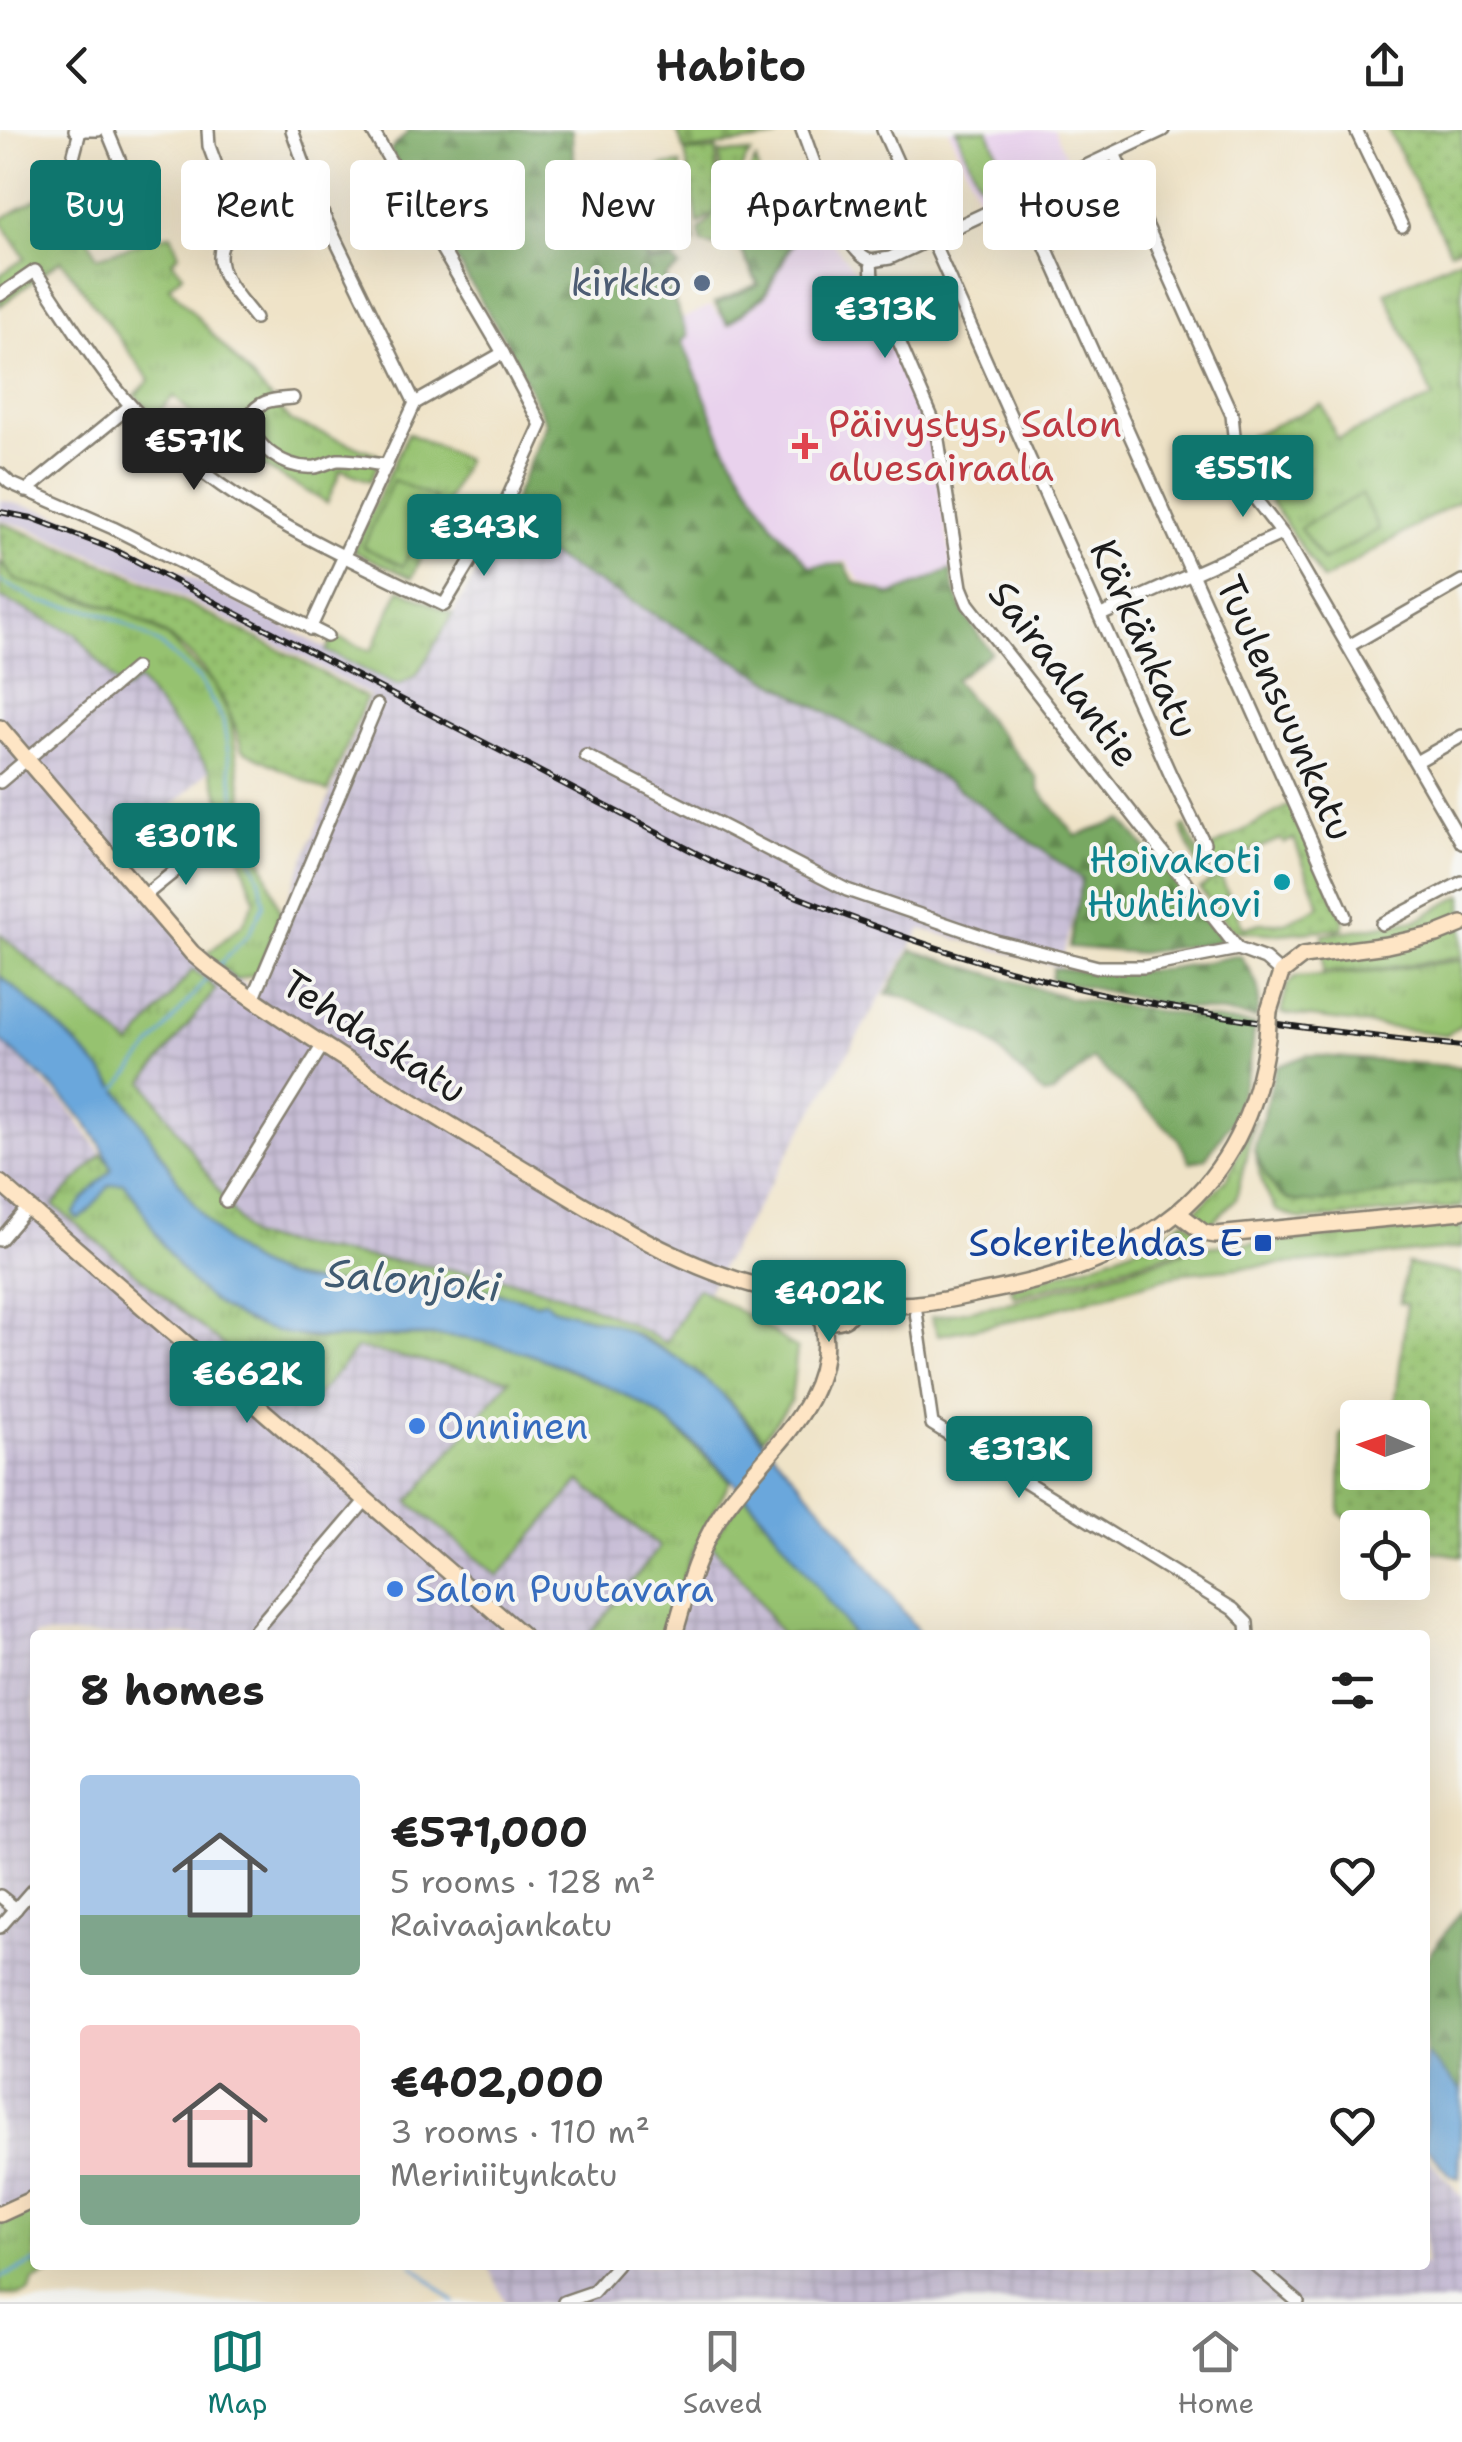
<!DOCTYPE html>
<html lang="en">
<head>
<meta charset="utf-8">
<style>
	:root { --surface:#fff; --page:#f6f6f6; --text:#222; --muted:#767676; --line:#e0e0e0; --accent:#0f766e }
	body { margin:0; font-family:"Shantell Sans",sans-serif; background:var(--page); color:var(--text); height:100vh; display:flex; flex-direction:column; font-size:38px; white-space:nowrap }
	* { box-sizing:border-box; margin:0 }
	p { font-size:32px; color:var(--muted) }
	.icon { flex:none; width:55px; height:55px; fill:none; stroke:currentColor; stroke-width:2; stroke-linecap:round; stroke-linejoin:round }
	.map { position:relative; flex:1; overflow:hidden }
	.panel { position:absolute; left:30px; top:1500px; width:1400px; height:640px; display:flex; flex-direction:column; background:var(--surface); border-radius:10px; box-shadow:0 10px 40px #0002 }
	.panel>* { flex:none }
	.top-card { position:absolute; left:30px; top:30px; width:1402px; height:90px; display:flex; gap:20px }
	.needle { width:65px; rotate:272deg }
	.tools { position:absolute; left:1340px; top:1270px; display:grid; gap:20px }
	.tools a { display:grid; place-items:center; width:90px; height:90px; border-radius:10px; background:var(--surface); box-shadow:0 10px 40px #0002; font-size:50px }
	.price { position:absolute; translate:-50% -85px; padding:0 22px; border-radius:10px; background:var(--accent); color:#fff; font-size:32px; line-height:65px; filter:drop-shadow(0 2px 5px #0008) }
	.price::after { content:''; position:absolute; left:50%; top:60px; width:30px; height:22px; margin-left:-15px; background:inherit; clip-path:polygon(0 0,100% 0,50% 100%) }
	.price.active { background:#222; color:#fff }
	ul { padding:0; list-style:none }
	li { display:flex; align-items:center; gap:30px; height:250px; padding:0 50px }
	li span { display:grid; place-items:center; flex:none; width:280px; height:200px; border-radius:10px; color:#555 }
	li>.icon { margin-inline-start:auto }
	span .icon { width:120px; height:120px; fill:#fffc; stroke-width:1 }
	li b { font-size:42px }
	h2 { display:flex; justify-content:space-between; align-items:center; height:120px; padding:0 50px; font-size:42px }
	.tag { padding:0 35px; border-radius:10px; background:var(--surface); box-shadow:0 10px 40px #0002; font-size:35px; line-height:90px }
	.tag.active { background:var(--accent); color:#fff }
	header { display:flex; justify-content:space-between; align-items:center; height:130px; padding:0 50px; background:var(--surface); font-size:45px; font-weight:600 }
	.tabs { display:flex; justify-content:space-around; align-items:center; height:140px; border-top:2px solid var(--line); background:var(--surface); font-size:28px; color:var(--muted) }
	.tabs a { display:grid; justify-items:center; gap:5px }
	.tabs .active { color:var(--accent) }
	.map>svg:first-child { display:block }
	.built { fill:#e9d2ed }
	.industrial { fill:url(#industrial-grid) }
	.railway { fill:#c9bfd7 }
	.grass { fill:url(#grass-dots); stroke:#596f46; stroke-width:2.5 }
	.forest { fill:url(#forest-firs); stroke:#4a623f; stroke-width:2.5 }
	.cemetery { fill:url(#cemetery-stones); stroke:#596f46; stroke-width:2.5 }
	.park { fill:url(#park-tufts); stroke:#596f46; stroke-width:2.5 }
	.pitch { fill:#96c26f; stroke:#596f46; stroke-width:2.5 }
	.water { fill:#6ba7dc; stroke:#44627c; stroke-width:2.5 }
	.lines { fill:none; stroke-linecap:round; stroke-linejoin:round }
	.stream { stroke:#6ba7dc; stroke-width:2.5 }
	.street-casing { stroke:#868072; stroke-width:16 }
	.secondary-casing { stroke:#868072; stroke-width:20 }
	.street { stroke:#fff; stroke-width:11 }
	.secondary { stroke:#fee5c5; stroke-width:15 }
	.rail-casing { stroke:#1c1c1c; stroke-width:6 }
	.rail { stroke:#f6f6f2; stroke-width:2.5; stroke-dasharray:8; stroke-linecap:butt }
	.secondary-bridge-casing { stroke:#868072; stroke-width:20; stroke-linecap:butt }
	.secondary-bridge { stroke:#fee5c5; stroke-width:15 }
	.service-dot { fill:#5c6f8a; stroke:#f6f6f2; stroke-width:4 }
	.health-dot { fill:#e0444e; stroke:#f6f6f2; stroke-width:4 }
	.culture-dot { fill:#0f9aa8; stroke:#f6f6f2; stroke-width:4 }
	.transit-dot { fill:#1a4fb4; stroke:#f6f6f2; stroke-width:4 }
	.shop-dot { fill:#3f7fe0; stroke:#f6f6f2; stroke-width:4 }
	.labels { text-anchor:middle; stroke-width:8; stroke-linejoin:round; paint-order:stroke }
	.service-label { font-size:38px; fill:#4e5e75; stroke:#f6f6f2; text-anchor:end }
	.health-label { font-size:38px; fill:#be3a42; stroke:#f6f6f2; text-anchor:start }
	.street-label { font-size:38px; fill:#1c1c1c; stroke:#f6f6f2 }
	.culture-label { font-size:38px; fill:#0d838f; stroke:#f6f6f2; text-anchor:end }
	.transit-label { font-size:38px; fill:#164399; stroke:#f6f6f2; text-anchor:end }
	.shop-label { font-size:38px; fill:#366cbe; stroke:#f6f6f2; text-anchor:start }
	.water-label { font-size:40px; font-style:italic; fill:#405b72; stroke:#f6f6f2 }
</style>
</head>
<body>
<header><svg class="icon" aria-label="back" viewBox="0 0 24 24"><path d="M15 5l-7 7 7 7"/></svg>Habito<svg class="icon" aria-label="share" viewBox="0 0 24 24"><path d="M12 15V3M7 8l5-5 5 5M5 13v7h14v-7"/></svg></header>
<div class="map">
<svg width="1462" height="2172" viewBox="0 0 1462 2172">
	<defs>
		<pattern id="industrial-grid" width="8" height="8" patternUnits="userSpaceOnUse" patternTransform="scale(2.5)"><rect width="8" height="8" fill="#c9bfd7"/><path d="M0 4h8M4 0v8" fill="none" stroke="#aca4b8"/></pattern>
		<pattern id="grass-dots" width="8" height="8" patternUnits="userSpaceOnUse" patternTransform="scale(2.5)"><rect width="8" height="8" fill="#96c26f"/><path d="M2 2h.1M6 6h.1" fill="none" stroke="#81a660" stroke-width="1.8" stroke-linecap="round"/></pattern>
		<pattern id="forest-firs" width="22" height="20" patternUnits="userSpaceOnUse" patternTransform="scale(2.5)"><rect width="22" height="20" fill="#78a862"/><path d="M5 1l3.5 6h-7zM16 11l3.5 6h-7z" fill="#628850"/></pattern>
		<pattern id="cemetery-stones" width="16" height="16" patternUnits="userSpaceOnUse" patternTransform="scale(2.5)"><rect width="16" height="16" fill="#96c26f"/><path d="M2 7V4a2 2 0 0 1 4 0v3zM10 15v-3a2 2 0 0 1 4 0v3z" fill="#81a660"/></pattern>
		<pattern id="park-tufts" width="24" height="20" patternUnits="userSpaceOnUse" patternTransform="scale(2.5)"><rect width="24" height="20" fill="#96c26f"/><path d="M3 7l-1-3M5 7V3M7 7l1-3M15 17l-1-3M17 17v-4M19 17l1-3" fill="none" stroke="#81a660"/></pattern>
	</defs>
	<rect width="100%" height="100%" fill="#f6f6f2"/>
	<filter id="ink" filterUnits="userSpaceOnUse"><feTurbulence type="fractalNoise" baseFrequency=".01" numOctaves="2"/><feDisplacementMap in="SourceGraphic" scale="20" xChannelSelector="R" yChannelSelector="G"/><feConvolveMatrix kernelMatrix="1 2 1 2 8 2 1 2 1" color-interpolation-filters="sRGB"/></filter>
	<filter id="wash" filterUnits="userSpaceOnUse"><feTurbulence type="fractalNoise" baseFrequency=".0048" numOctaves="4" result="noise"/><feDisplacementMap in="SourceGraphic" scale="40" xChannelSelector="R" yChannelSelector="G"/><feGaussianBlur stdDeviation="2.25" result="paint"/><feColorMatrix in="noise" values="0 0 0 0 0 0 0 0 0 0 0 0 0 0 0 0 0 1.4 0 .05"/><feComposite in="paint" operator="in"/></filter>
	<g filter="url(#wash)">
		<rect width="100%" height="100%" fill="#efe3c7"/>
		<g class="built">
			<path d="M949,0H1054L1068,32L981,73Z"/>
			<path d="M808,80L860,148L917,273L934,325L952,438L891,464L859,450L847,431L810,436L773,395L723,312L682,209L680,190L710,176L729,195L766,166Z"/>
		</g>
		<g class="industrial">
			<path d="M502,399L952,654L1083,749L1060,837L921,799L706,1163L698,1159L666,1213L613,1184L249,1106L138,943L131,916L0,804V467L76,504L122,561L138,549L210,639L119,729L203,827L251,859L370,566L417,545Z"/>
			<path d="M0,910L66,975L102,1024L53,1075L304,1281L356,1218L511,1249L498,1446L580,1351L660,1417L589,1505H35V2079L0,2094Z"/>
			<path d="M701,1405L747,1455L782,1505H667L689,1430Z"/>
			<path d="M1425,2025L1462,2067V2172H505L488,2135H1425Z"/>
		</g>
		<path class="railway" d="M0,370L42,380L100,400L398,556L370,566L300,526L134,443L26,397L0,390Z"/>
		<g class="grass">
			<path d="M1388,0H1462V116L1450,121Z"/>
			<path d="M717,20L716,74L714,83L698,94L685,22Z"/>
			<path d="M720,23H751C727,50 746,86 726,114L712,116L702,113L699,101C728,75 719,58 720,23Z"/>
			<path d="M756,30L767,84L785,82L799,101L765,166L728,195L714,173L757,154L740,118C751,91 738,55 756,30Z"/>
			<path d="M680,34L695,112L677,100L660,36Z"/>
			<path d="M579,39L584,40L599,67L611,79L637,85L689,117C681,130 664,130 650,129L595,71Z"/>
			<path d="M0,392L132,446L298,529L366,568L328,662L242,620C220,533 166,492 83,468C66,464 28,458 15,449C0,436 0,412 0,392Z"/>
			<path d="M1291,674L1343,788L1344,798L1280,804L1232,801L1200,759L1210,751L1221,747L1243,798L1260,793H1285L1320,776L1294,709L1284,713L1280,709L1191,747L1199,738L1181,698L1185,696L1199,725Z"/>
			<path d="M1254,1020C1262,1036 1268,1055 1283,1067C1304,1083 1430,1055 1462,1050V1077L1302,1090L1275,1080L1263,1055Z"/>
			<path d="M1407,1134L1462,1144V1426L1413,1418L1412,1398L1364,1397L1340,1384L1341,1304L1357,1301L1358,1342H1412V1288L1394,1287L1407,1174L1400,1173Z"/>
		</g>
		<g class="forest">
			<path d="M410,0H572C571,41 585,71 616,98C628,109 640,118 649,132L673,131L680,137L665,147L688,206L682,210L723,312L773,395L810,436L845,434L854,452L891,465L951,440C953,472 972,497 991,522L954,550L1037,648L1039,660L1076,706L1122,690L1224,811L1140,823L1069,817L1082,749L952,654L502,398L546,293L508,215L390,21Z"/>
			<path d="M783,84L797,101L764,165L728,193L716,174L759,155L741,119L747,95L763,86Z"/>
			<path d="M912,820L1069,868L1255,895L1249,938L1233,989L1205,1029L1190,1032L1177,1007L1093,929L1053,963L1044,965L985,907L905,867L886,864Z"/>
			<path d="M1240,825C1256,852 1263,854 1256,888L1167,875L1051,849L1053,838C1123,847 1172,840 1240,825Z"/>
			<path d="M1307,925L1462,937V1050C1430,1055 1304,1083 1283,1067C1268,1055 1262,1036 1254,1020L1276,937Z"/>
			<path d="M1462,1780V1961L1425,1923V1830Z"/>
		</g>
		<path class="cemetery" d="M677,0H775L777,8L684,21Z"/>
		<g class="park">
			<path d="M296,38L310,72L281,85L266,51Z"/>
			<path d="M62,54L97,127L171,104L179,124L172,131L183,144L169,156L292,292L382,326L370,351L341,340L327,373L217,310L174,266L155,286L135,265L150,250L61,130L0,176V145L25,128L0,90Z"/>
			<path d="M1462,127V369L1323,450L1260,355L1246,318L1250,306L1322,274L1337,309L1433,268L1385,162Z"/>
			<path d="M408,303L466,330L412,448L353,421Z"/>
			<path d="M0,432L15,450L125,482L167,507L213,554L231,588L245,683L281,785L257,844L236,850L207,824L243,794L255,770L210,639L138,550L123,562L76,504L0,467Z"/>
			<path d="M400,459L453,484L417,545L398,556L326,521L334,506L371,521Z"/>
			<path d="M1462,765V793L1323,821V805L1416,790Z"/>
			<path d="M1462,796V827L1372,840L1323,842V824Z"/>
			<path d="M0,804L131,916L193,839L216,859L144,951L249,1106C335,1126 423,1132 508,1150C564,1162 617,1186 666,1213L698,1158L755,1190L797,1219L791,1271L763,1308C724,1261 677,1221 620,1197C600,1189 574,1185 552,1178L545,1171L536,1173C497,1162 457,1152 417,1151C369,1150 321,1161 274,1143C203,1117 167,1024 124,968C90,923 43,881 0,846Z"/>
			<path d="M1462,830V895L1447,905L1281,883L1287,855L1295,847L1372,842Z"/>
			<path d="M1255,987L1236,1069L1204,1100L1189,1088L1227,1048Z"/>
			<path d="M102,1024L140,1075L247,1192L310,1209L438,1206L490,1211L527,1222L620,1262L648,1278L674,1297L730,1351L689,1430L667,1505H589L660,1417L580,1351L498,1446L409,1372L510,1249L357,1218L304,1282L53,1075Z"/>
			<path d="M1184,1090L1202,1103L1180,1121L1014,1167L1011,1158C1062,1142 1143,1123 1184,1090Z"/>
			<path d="M1462,1097V1118L1184,1143L1017,1190L938,1205L931,1187L1012,1172L1181,1124L1188,1118Z"/>
			<path d="M744,1365L794,1424L853,1505H782L747,1455L710,1413Z"/>
			<path d="M35,2079V2135H68L33,2151L30,2161L21,2165H0V2094Z"/>
		</g>
		<g class="pitch">
			<path d="M956,0H988L1006,42L979,53Z"/>
			<path d="M393,350L435,368L403,436L363,417Z"/>
			<path d="M1361,364L1379,399L1323,431L1300,398Z"/>
		</g>
		<g class="water">
			<path d="M0,846C44,882 89,922 124,968C167,1024 203,1117 274,1143C321,1161 369,1151 417,1151C456,1152 497,1162 536,1173L545,1171L552,1178L616,1195L679,1229L719,1261L832,1389L921,1505H853C792,1424 735,1336 650,1279C627,1264 600,1253 575,1242C530,1222 485,1208 436,1206C359,1203 292,1223 221,1177C195,1160 172,1130 156,1104C145,1086 138,1067 123,1053L110,1055L87,1083L78,1089L73,1084L84,1068L112,1039C93,986 40,946 0,910Z"/>
			<path d="M1425,1923L1462,1961L1459,2048L1451,2046L1425,2015Z"/>
		</g>
		<g class="lines">
			<g class="stream">
				<path d="M0,451L41,472L94,481L122,492L162,516L199,549L223,590L240,702L260,750L264,774L249,804L217,837"/>
				<path d="M115,961L208,847"/>
				<path d="M412,2135L455,2172"/>
				<path d="M0,2148L35,2132"/>
			</g>
		</g>
	</g>
	<g filter="url(#ink)">
		<g class="lines">
			<g class="street-casing">
				<g id="street">
					<path d="M75,0H98"/>
					<path d="M107,0L131,58"/>
					<path d="M208,0L209,16L235,87C235,99 227,105 222,116C212,142 241,169 255,188"/>
					<path d="M292,0L319,76L415,273"/>
					<path d="M802,0C814,30 841,122 871,131"/>
					<path d="M883,0L1171,646L1204,713"/>
					<path d="M1356,0L1402,96"/>
					<path d="M80,1L68,47L82,80"/>
					<path d="M1114,23L1232,285L1237,336L1243,353L1284,406L1462,713"/>
					<path d="M1023,66L1345,786"/>
					<path d="M871,131L872,149L936,297L961,457L968,474L1238,819"/>
					<path d="M871,131L890,128L1163,0"/>
					<path d="M0,165L35,141C65,184 97,239 132,277C219,374 330,419 444,475L505,374L541,295L503,223L372,0"/>
					<path d="M293,268C273,270 259,269 248,288C254,317 285,340 315,337C323,336 330,331 338,330C355,329 371,334 387,335"/>
					<path d="M0,344L10,353L113,398L327,506"/>
					<path d="M26,361L130,276"/>
					<path d="M1101,485L1281,404"/>
					<path d="M310,499L415,273L503,223"/>
					<path d="M1349,516L1462,451"/>
					<path d="M586,626L847,760L996,811L1098,837H1144L1238,819L1265,829L1281,843"/>
					<path d="M1416,632L1462,606"/>
					<path d="M0,652L135,538"/>
					<path d="M144,766L201,720"/>
					<path d="M1382,794L1462,752"/>
					<path d="M253,869L377,575"/>
					<path d="M226,1071L324,913"/>
					<path d="M0,1110L28,1077"/>
					<path d="M915,1175L932,1294L1233,1479L1247,1493L1248,1505"/>
					<path d="M251,1505L366,1370"/>
					<path d="M0,1766L16,1779"/>
					<path d="M0,1797L35,1757"/>
					<path d="M1255,2135L1298,2172"/>
					<path d="M564,2172L593,2162L617,2135"/>
				</g>
			</g>
			<g class="secondary-casing">
				<g id="secondary">
					<path d="M0,598L192,823L206,835C308,909 418,976 527,1041C608,1089 692,1147 787,1162C806,1165 822,1160 839,1157C854,1161 864,1172 881,1174C919,1178 957,1167 994,1160C1141,1131 1246,1066 1267,908"/>
					<path d="M1269,881L1281,843L1303,826L1387,815L1437,804L1462,794"/>
					<path d="M0,1053L522,1505"/>
					<path d="M1178,1083L1204,1103L1216,1105L1462,1081"/>
					<path d="M823,1162C816,1172 817,1178 822,1188C840,1196 859,1186 852,1165"/>
					<path d="M674,1505C686,1464 697,1420 721,1384C762,1322 841,1272 822,1188"/>
					<path d="M0,2084L35,2068"/>
				</g>
			</g>
			<use href="#street" class="street"/>
			<use href="#secondary" class="secondary"/>
			<g class="rail-casing">
				<path id="rail" d="M0,382L32,388L115,420L719,735C858,793 1003,847 1153,874C1255,893 1359,905 1462,916"/>
			</g>
			<use href="#rail" class="rail"/>
			<g class="secondary-bridge-casing">
				<path id="secondary-bridge" d="M1267,908L1269,881"/>
			</g>
			<use href="#secondary-bridge" class="secondary-bridge"/>
		</g>
	</g>
	<circle class="service-dot" cx="702" cy="153" r="10"/>
	<path class="health-dot" d="M800 301h10v10h10v10h-10v10h-10v-10h-10v-10h10z"/>
	<circle class="culture-dot" cx="1282" cy="752" r="10"/>
	<rect class="transit-dot" x="1253" y="1103" width="20" height="20" rx="5"/>
	<g class="shop-dot">
		<circle cx="417" cy="1296" r="10"/>
		<circle cx="395" cy="1459" r="10"/>
	</g>
	<g class="labels">
		<g class="service-label">
			<text x="682" y="166">kirkko</text>
		</g>
		<g class="health-label">
			<text x="828" y="307">Päivystys, Salon<tspan x="828" dy="44">aluesairaala</tspan></text>
		</g>
		<g class="street-label">
			<text transform="translate(1144 509) rotate(66)" y="13">Kärkänkatu</text>
			<text transform="translate(1064 544) rotate(53)" y="13">Sairaalantie</text>
			<text transform="translate(1285 578) rotate(66)" y="13">Tuulensuunkatu</text>
			<text transform="translate(374 907) rotate(33)" y="13">Tehdaskatu</text>
		</g>
		<g class="culture-label">
			<text x="1262" y="743">Hoivakoti<tspan x="1262" dy="44">Huhtihovi</tspan></text>
		</g>
		<g class="transit-label">
			<text x="1243" y="1126">Sokeritehdas E</text>
		</g>
		<g class="shop-label">
			<text x="437" y="1309">Onninen</text>
			<text x="415" y="1472">Salon Puutavara</text>
		</g>
		<g class="water-label">
			<text transform="translate(413 1150) rotate(5)" y="14">Salonjoki</text>
		</g>
	</g>
</svg>
<div class="tools">
<a><svg class="needle" viewBox="-14 -14 28 28"><path d="M0-13l5 13h-10z" fill="#e53935"/><path d="M0 13l5-13h-10z" fill="#767676"/></svg></a>
<a><svg class="icon" aria-label="locate" viewBox="0 0 24 24"><circle cx="12" cy="12" r="6"/><path d="M12 2v4M12 18v4M2 12h4M18 12h4"/></svg></a>
</div>
<b class="price" style="left:885px;top:231px">€313K</b>
<b class="price active" style="left:194px;top:363px">€571K</b>
<b class="price" style="left:1243px;top:390px">€551K</b>
<b class="price" style="left:484px;top:449px">€343K</b>
<b class="price" style="left:186px;top:758px">€301K</b>
<b class="price" style="left:829px;top:1215px">€402K</b>
<b class="price" style="left:247px;top:1296px">€662K</b>
<b class="price" style="left:1019px;top:1371px">€313K</b>
<div class="top-card">
<a class="tag active">Buy</a>
<a class="tag">Rent</a>
<a class="tag">Filters</a>
<a class="tag">New</a>
<a class="tag">Apartment</a>
<a class="tag">House</a>
</div>
<section class="panel">
<h2>8 homes<svg class="icon" aria-label="filters" viewBox="0 0 24 24"><path d="M4 7h16M4 17h16"/><circle cx="9" cy="7" r="2"/><circle cx="15" cy="17" r="2"/></svg></h2>
<ul>
<li><span style="background:linear-gradient(#a9c7e8 70%,#7fa58c 0)"><svg class="icon" aria-label="home" viewBox="0 0 24 24"><path d="M3 11l9-7 9 7M6 9v11h12V9"/></svg></span><div><b>€571,000</b><p>5 rooms · 128 m²</p><p>Raivaajankatu</p></div><svg class="icon" aria-label="heart" viewBox="0 0 24 24"><path d="M12 20l-8-8c-3-5 5-10 8-4 3-6 11-1 8 4z"/></svg></li>
<li><span style="background:linear-gradient(#f6c9c9 75%,#7fa58c 0)"><svg class="icon" aria-label="home" viewBox="0 0 24 24"><path d="M3 11l9-7 9 7M6 9v11h12V9"/></svg></span><div><b>€402,000</b><p>3 rooms · 110 m²</p><p>Meriniitynkatu</p></div><svg class="icon" aria-label="heart" viewBox="0 0 24 24"><path d="M12 20l-8-8c-3-5 5-10 8-4 3-6 11-1 8 4z"/></svg></li>
</ul>
</section>
</div>
<nav class="tabs">
<a class="active"><svg class="icon" aria-label="map" viewBox="0 0 24 24"><path d="M3 6l6-2 6 2 6-2v14l-6 2-6-2-6 2zM9 4v14M15 6v14"/></svg>Map</a>
<a><svg class="icon" aria-label="saved" viewBox="0 0 24 24"><path d="M7 4h10v16l-5-4-5 4z"/></svg>Saved</a>
<a><svg class="icon" aria-label="home" viewBox="0 0 24 24"><path d="M3 11l9-7 9 7M6 9v11h12V9"/></svg>Home</a>
</nav>
</body>
</html>
